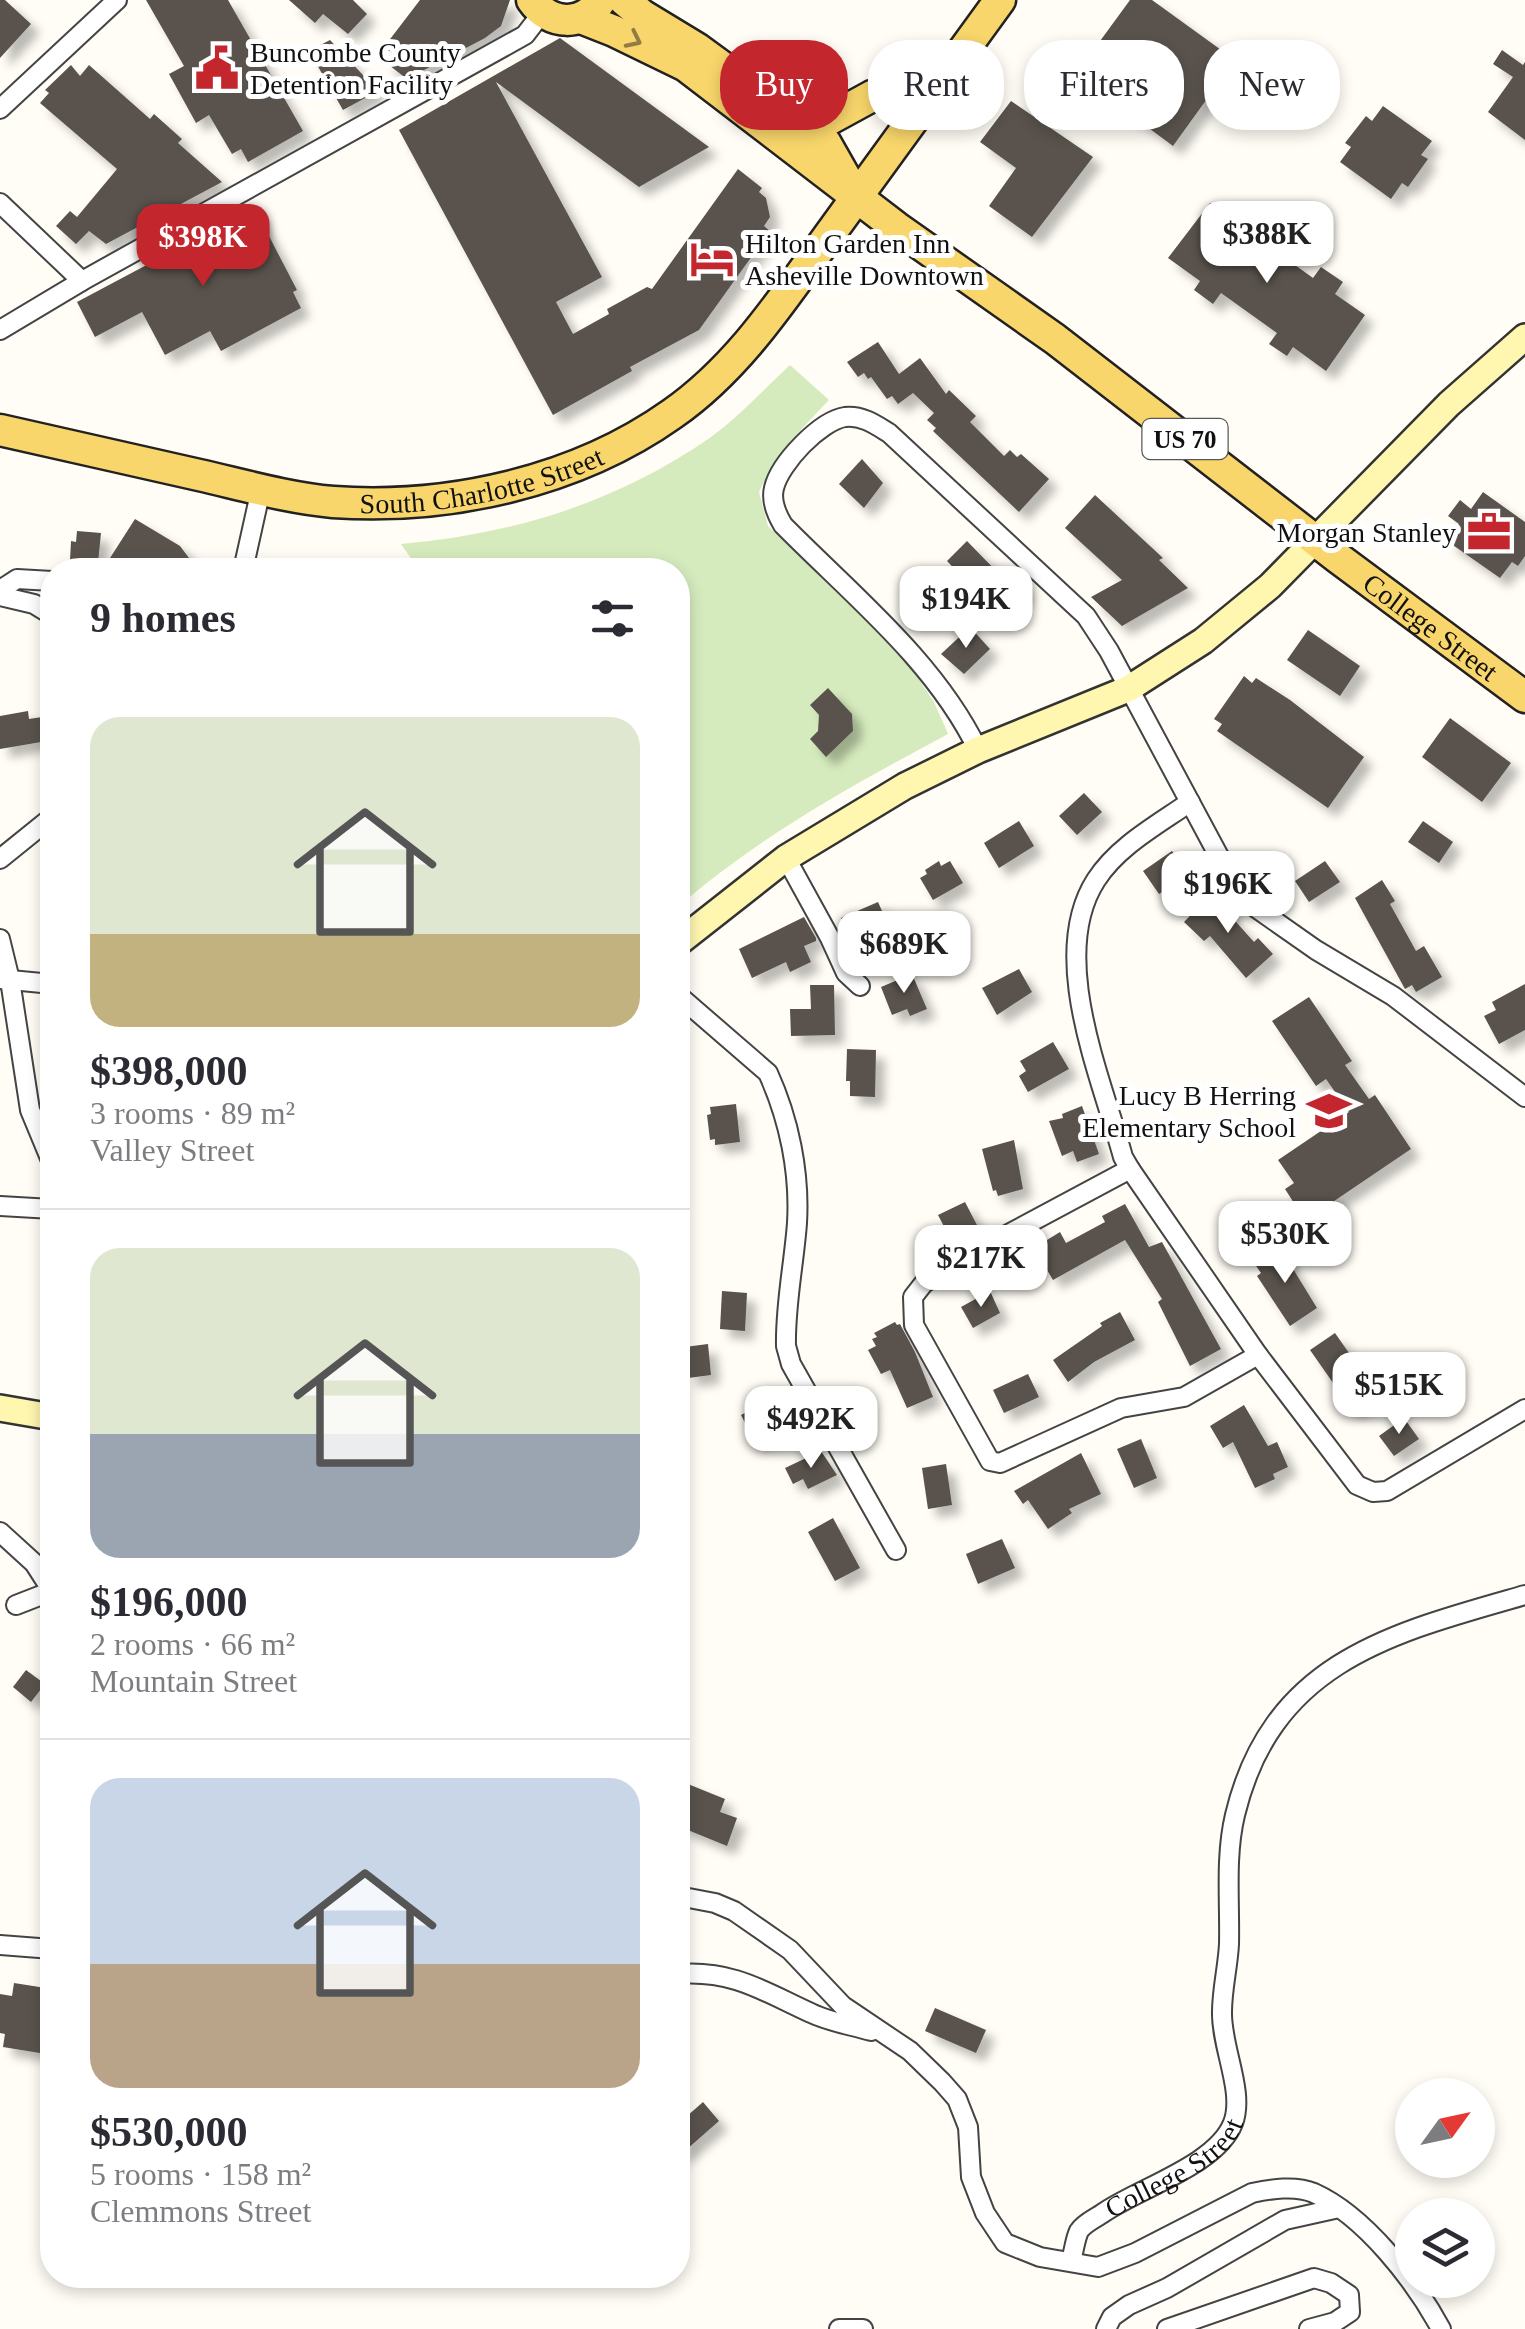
<!DOCTYPE html>
<html lang="en">
<head>
<meta charset="utf-8">
<style>
	:root { --surface:#fff; --page:#f2f2f3; --text:#2b2b33; --muted:#7c7c81; --line:#e1e1e2; --accent:#c4262e }
	body { margin:0; font-family:Georgia,serif; background:var(--page); color:var(--text); height:100vh; display:flex; flex-direction:column; font-size:38px; white-space:nowrap }
	* { box-sizing:border-box; margin:0 }
	p { font-size:32px; color:var(--muted) }
	.icon { flex:none; width:55px; height:55px; fill:none; stroke:currentColor; stroke-width:2; stroke-linecap:round; stroke-linejoin:round }
	.map { position:relative; flex:1; overflow:hidden }
	.drawer { position:absolute; left:40px; top:558px; width:650px; height:1730px; display:flex; flex-direction:column; background:var(--surface); border-radius:40px; box-shadow:0 5px 15px #0003 }
	.drawer>* { flex:none }
	.guide { position:absolute; left:720px; top:40px; width:655px; height:90px; display:flex; gap:20px }
	.needle { width:65px; rotate:57deg }
	.fabs { position:absolute; left:1395px; top:2078px; display:grid; gap:20px }
	.fabs a { display:grid; place-items:center; width:100px; height:100px; border-radius:50%; background:var(--surface); box-shadow:0 5px 15px #0003; font-size:50px }
	.price { position:absolute; translate:-50% -85px; padding:0 22px; border-radius:20px; background:#fff; color:#222; font-size:32px; line-height:65px; filter:drop-shadow(0 2px 5px #0008) }
	.price::after { content:''; position:absolute; left:50%; top:60px; width:30px; height:22px; margin-left:-15px; background:inherit; clip-path:polygon(0 0,100% 0,50% 100%) }
	.price.on { background:var(--accent); color:#fff }
	ul { padding:0; list-style:none }
	li { display:grid; align-content:center; gap:20px; height:530px; padding:0 50px }
	li+li { border-top:2px solid var(--line) }
	li span { display:grid; place-items:center; height:310px; border-radius:30px; color:#555 }
	li>.icon { margin-inline-start:auto }
	span .icon { width:180px; height:180px; fill:#fffc; stroke-width:1 }
	li b { font-size:42px }
	h2 { display:flex; justify-content:space-between; align-items:center; height:120px; padding:0 50px; font-size:42px }
	.tag { padding:0 35px; border-radius:40px; background:var(--surface); box-shadow:0 5px 15px #0003; font-size:35px; line-height:90px }
	.tag.on { background:var(--accent); color:#fff }
	.map>svg:first-child { display:block }
	.green { fill:#d5ebbd }
	.building { fill:#5a524d; filter:url(#shadow) }
	.lines { fill:none; stroke-linecap:round; stroke-linejoin:round }
	.street-casing { stroke:#444; stroke-width:22 }
	.secondary-casing { stroke:#333; stroke-width:30 }
	.primary-casing { stroke:#222; stroke-width:35 }
	.street { stroke:#fff; stroke-width:18 }
	.secondary { stroke:#fff6b0; stroke-width:25 }
	.primary { stroke:#f9d66b; stroke-width:30 }
	.oneway { stroke:#917d42 }
	.labels { text-anchor:middle; stroke-width:10; stroke-linejoin:round; paint-order:stroke }
	.shield { fill:#fff; stroke:#585858; stroke-width:2.5 }
	.shield-label { font-size:25px; font-weight:bold; fill:#111 }
	.poi-label { font-size:28px; fill:#111; stroke:#fff; text-anchor:start }
	.street-label { font-size:28px; fill:#111; stroke:#fff }
</style>
</head>
<body>
<div class="map">
<svg width="1525" height="2329" viewBox="0 0 1525 2329">
	<defs>
		<filter id="shadow"><feDropShadow dx="9" dy="9" stdDeviation="5" flood-color="#0004"/></filter>
	</defs>
	<rect width="100%" height="100%" fill="#fffdf5"/>
	<path class="green" d="M790,365L829,400C801,429 776,455 759,492L768,526L851,604L911,668L934,702L948,734C853,785 759,836 678,907V570H419L401,544C514,534 616,503 711,437C739,417 765,388 790,365Z"/>
	<g class="building">
		<path d="M0,0H5L31,24L0,58Z"/>
		<path d="M146,0H228L303,131L248,162L241,149L232,154L209,115L196,123L169,74L184,66Z"/>
		<path d="M289,0H353L367,14L348,34L323,14L315,23Z"/>
		<path d="M420,0H510L501,26L485,38L407,79L385,62L392,53L384,47Z"/>
		<path d="M1130,0H1152L1235,60L1173,146L1076,74Z"/>
		<path d="M560,38L709,147L639,187L496,82L602,277L556,302L573,334L609,314L607,309L647,287L652,289L738,169L762,188L759,192L766,198L770,217L764,226L770,231L699,330L630,367L632,371L553,415L399,130Z"/>
		<path d="M330,40L378,91L343,110L309,51Z"/>
		<path d="M1502,50L1523,65L1525,62V140L1488,112L1513,77L1493,64Z"/>
		<path d="M71,65L80,76L89,65L150,119L154,114L182,139L178,143L222,182L106,244L89,231L76,244L56,226L70,211L77,217L117,169L40,103L49,93L45,90Z"/>
		<path d="M1011,101L1093,157L1032,237L989,206L1016,168L980,142Z"/>
		<path d="M1383,106L1432,141L1421,155L1428,159L1408,187L1402,183L1391,199L1340,162L1351,147L1345,143L1366,116L1372,121Z"/>
		<path d="M1210,203L1240,225L1248,214L1268,229L1260,240L1313,278L1321,267L1343,282L1335,294L1365,315L1326,371L1293,347L1287,356L1269,344L1277,333L1221,293L1213,304L1194,290L1200,281L1168,258Z"/>
		<path d="M248,211L251,216L257,213L297,290L293,292L301,308L221,351L210,331L165,355L142,312L95,337L77,302Z"/>
		<path d="M878,342L899,374L920,358L946,394L949,390L976,416L970,422L1004,456L1010,450L1017,457L1021,454L1049,479L1019,512L933,431L936,428L927,420L934,413L913,393L898,404L892,396L887,399L871,377L868,379L864,373L858,377L847,362Z"/>
		<path d="M862,459L883,483L864,508L839,484Z"/>
		<path d="M1483,492L1525,522V556L1518,566L1512,562L1500,578L1447,541L1459,524L1448,516L1460,500L1471,509Z"/>
		<path d="M1095,495L1163,558L1159,560L1188,588L1122,626L1091,597L1122,580L1065,528Z"/>
		<path d="M135,519L180,546L198,570H129L110,558Z"/>
		<path d="M77,531L101,533L98,563L70,561L71,541L76,542Z"/>
		<path d="M967,541L1002,577L1008,571L1026,590L1004,611L973,578L968,583L947,561Z"/>
		<path d="M970,627L990,649L964,674L941,654Z"/>
		<path d="M1308,630L1360,666L1340,696L1287,660Z"/>
		<path d="M1244,676L1252,683L1256,678L1290,700L1364,757L1328,808L1217,731L1222,724L1214,719Z"/>
		<path d="M828,688L852,714L853,731L826,757L810,739L818,731L819,715L810,705Z"/>
		<path d="M28,711L29,719L42,717L47,741L0,749V716Z"/>
		<path d="M1450,718L1511,763L1482,802L1422,757Z"/>
		<path d="M1084,793L1102,812L1077,835L1059,816Z"/>
		<path d="M1019,821L1034,846L999,868L984,843Z"/>
		<path d="M1423,821L1453,842L1439,863L1408,842Z"/>
		<path d="M1172,851L1182,864L1174,869L1181,879L1159,894L1143,871Z"/>
		<path d="M939,861L941,866L950,861L963,883L933,900L920,878L927,874L925,870Z"/>
		<path d="M1325,861L1340,882L1309,902L1295,881Z"/>
		<path d="M1382,880L1395,901L1390,904L1416,951L1424,946L1442,977L1416,992L1412,985L1405,989L1355,898Z"/>
		<path d="M1211,894L1254,942L1258,938L1273,954L1246,978L1210,936L1204,941L1184,922Z"/>
		<path d="M878,902L887,922L850,939L841,918Z"/>
		<path d="M804,917L816,938V941L804,946L811,962L790,972L786,962L752,978L739,949Z"/>
		<path d="M1019,969L1032,992L997,1015L982,988Z"/>
		<path d="M912,974L927,1009L910,1016L907,1009L892,1015L881,987Z"/>
		<path d="M1525,984V1030L1499,1044L1484,1016L1496,1010L1492,1002Z"/>
		<path d="M810,985H834L835,1035L791,1036L790,1009H811Z"/>
		<path d="M1309,997L1352,1061L1345,1065L1369,1099L1375,1095L1411,1149L1315,1214L1311,1208L1301,1214L1285,1189L1294,1183L1278,1160L1349,1112L1326,1079L1316,1086L1272,1021Z"/>
		<path d="M1053,1042L1069,1069L1028,1092L1019,1076L1026,1071L1020,1061Z"/>
		<path d="M847,1049L876,1050L875,1097L850,1096V1081H846Z"/>
		<path d="M736,1104L740,1142L715,1145V1139L710,1140L707,1115L711,1114L710,1107Z"/>
		<path d="M1082,1106L1099,1154L1077,1162L1073,1151L1062,1156L1049,1121L1063,1118L1062,1114Z"/>
		<path d="M1014,1140L1023,1189L998,1196L996,1190L993,1191L982,1149Z"/>
		<path d="M965,1202L978,1227L951,1240L938,1215Z"/>
		<path d="M1125,1204L1149,1247L1162,1242L1221,1349L1190,1366L1158,1302L1162,1299L1125,1240L1053,1280L1034,1248L1060,1232L1066,1243L1105,1222L1102,1216Z"/>
		<path d="M1279,1246L1317,1308L1290,1326L1257,1276L1261,1273L1254,1263Z"/>
		<path d="M722,1291L747,1293L745,1331L720,1329Z"/>
		<path d="M990,1291L1000,1313L973,1328L961,1307Z"/>
		<path d="M1120,1312L1135,1340L1094,1362L1068,1382L1053,1360L1102,1326L1100,1323Z"/>
		<path d="M895,1322L897,1325L900,1324L915,1352L933,1397L907,1408L890,1370L881,1374L868,1350L876,1346L872,1339L877,1337L874,1333Z"/>
		<path d="M1335,1333L1377,1393L1352,1410L1310,1350Z"/>
		<path d="M708,1344L711,1375L688,1378L685,1347Z"/>
		<path d="M1028,1374L1039,1397L1004,1413L993,1390Z"/>
		<path d="M764,1403L778,1430L755,1442L741,1415Z"/>
		<path d="M1244,1405L1268,1446L1277,1442L1288,1467L1273,1474L1275,1479L1255,1488L1233,1442L1223,1448L1210,1426Z"/>
		<path d="M1404,1418L1419,1439L1394,1456L1379,1436Z"/>
		<path d="M1141,1439L1157,1478L1134,1488L1117,1449Z"/>
		<path d="M821,1451L837,1475L808,1489L803,1479L793,1484L785,1468Z"/>
		<path d="M1081,1453L1101,1494L1069,1509L1072,1513L1048,1529L1028,1500L1023,1504L1014,1491Z"/>
		<path d="M946,1464L952,1505L928,1509L922,1468Z"/>
		<path d="M833,1518L860,1568L835,1581L808,1532Z"/>
		<path d="M1002,1539L1015,1568L978,1584L966,1554Z"/>
		<path d="M26,1670L45,1684L31,1702L13,1687Z"/>
		<path d="M678,1780L725,1799L720,1812L737,1818L727,1846L678,1826Z"/>
		<path d="M14,1983L52,1989V2055L3,2047L5,2034L0,2033V1994L12,1996Z"/>
		<path d="M935,2008L986,2030L976,2053L925,2031Z"/>
		<path d="M703,2102L719,2121L678,2157V2124Z"/>
	</g>
	<g class="lines">
		<g class="street-casing">
			<g id="street">
				<path d="M0,109L117,0"/>
				<path d="M0,203L82,281"/>
				<path d="M0,330L82,281L525,35L542,13"/>
				<path d="M243,570L261,489"/>
				<path d="M0,590L17,579L52,581"/>
				<path d="M0,596L34,604L52,615"/>
				<path d="M978,750C935,661 852,595 783,525C777,515 771,500 774,488C780,463 820,421 845,417C862,415 876,425 889,433L1086,616L1109,651L1229,875L1249,903L1316,950L1393,996L1525,1097"/>
				<path d="M1190,802C1157,825 1118,846 1096,880C1047,956 1102,1079 1123,1157L1130,1169L1258,1355L1357,1485L1373,1492L1387,1491L1525,1409"/>
				<path d="M786,858L830,938L846,973L860,986"/>
				<path d="M0,859L52,817"/>
				<path d="M0,939L10,980L30,1110L52,1163"/>
				<path d="M0,979L52,984"/>
				<path d="M678,995L768,1073C789,1119 800,1172 797,1223C794,1264 785,1305 786,1346L791,1364L896,1550"/>
				<path d="M1130,1169L986,1246L924,1283L913,1297L914,1325L990,1461L1000,1463L1121,1408L1184,1397L1258,1355"/>
				<path d="M0,1206L52,1209"/>
				<path d="M0,1532L34,1563L52,1591"/>
				<path d="M16,1605L52,1591"/>
				<path d="M678,1896L715,1903L734,1911L790,1950L843,2006L910,2051L942,2082L957,2099L968,2127L971,2177L985,2213L1005,2243L1040,2257L1098,2267L1135,2253L1252,2193C1271,2189 1295,2185 1314,2193C1365,2216 1415,2281 1441,2329"/>
				<path d="M0,1945L52,1949"/>
				<path d="M678,1974C733,1970 763,1991 811,2013C829,2022 851,2025 871,2031"/>
				<path id="s1" d="M1071,2260C1074,2252 1075,2239 1079,2231C1084,2223 1096,2218 1103,2213C1139,2188 1217,2165 1233,2123C1245,2092 1221,2047 1222,2012C1222,1989 1228,1966 1229,1944C1230,1901 1225,1857 1235,1815C1272,1661 1392,1633 1525,1595"/>
				<path d="M839,2329H863"/>
				<path d="M1106,2329L1112,2317L1129,2305L1167,2288L1285,2220L1339,2208"/>
				<path d="M1167,2329L1314,2278L1331,2283L1349,2295L1350,2312L1335,2322L1309,2329"/>
			</g>
		</g>
		<g class="secondary-casing">
			<g id="secondary">
				<path d="M678,943L786,858L905,786L978,750L1128,689L1203,641L1270,586L1449,404L1525,337"/>
				<path d="M0,1408L52,1417"/>
			</g>
		</g>
		<g class="primary-casing">
			<g id="primary">
				<path d="M532,0C550,26 583,27 601,0"/>
				<path d="M624,0L642,15L698,49L825,142L850,186"/>
				<path id="s2" d="M581,18L614,31L686,66L896,227L1055,339L1338,558L1525,697"/>
				<path d="M805,127L828,120L872,96L946,74"/>
				<path id="s3" d="M0,430C66,445 133,460 199,475C243,485 288,498 333,502C449,510 576,482 672,414C741,366 786,294 835,227C890,151 945,75 1000,0"/>
			</g>
		</g>
		<use href="#street" class="street"/>
		<use href="#secondary" class="secondary"/>
		<use href="#primary" class="primary"/>
	</g>
	<defs><path id="oneway-chevron" d="M-2-3.5L2.5 0L-2 3.5" fill="none" stroke-width="1.6" stroke-linecap="round" stroke-linejoin="round" transform="scale(2.5)"/></defs>
	<use class="oneway" href="#oneway-chevron" transform="translate(634 40) rotate(26)"/>
	<defs>
		<g id="civic-bare" transform="scale(3.45)"><path d="M-.6-6.5H3V-4.5H.6V-3L4-1V1h2V6H-6V1h2V-1L-.6-3ZM-1.2 2.5V6h2.4V2.5Z" fill="#c4262e" stroke="#fff" stroke-width="2.5" paint-order="stroke"/></g>
		<g id="hotel-bare" transform="scale(3.45)"><path d="M-6-4.5h1.5V1H6V5H4.5V3h-9V5H-6ZM-4 0a1.8 1.8 0 1 1 3.6 0ZM.5 0V-2.5h3Q6-2.5 6 0Z" fill="#c4262e" stroke="#fff" stroke-width="2.5" paint-order="stroke"/></g>
		<g id="office-bare" transform="scale(3.45)"><path d="M-6-3h4V-5.5h4V-3h4V5H-6ZM-1-4.5V-3h2v-1.5ZM-6 0V1H6V0Z" fill="#c4262e" stroke="#fff" stroke-width="2.5" paint-order="stroke"/></g>
		<g id="school-bare" transform="scale(3.45)"><path d="M0-5L7-2L0 1L-7-2ZM-4 1L0 2.5L4 1V4Q0 6-4 4Z" fill="#c4262e" stroke="#fff" stroke-width="2.5" paint-order="stroke"/></g>
	</defs>
	<g fill-rule="evenodd">
		<use href="#civic-bare" x="217" y="68"/>
		<use href="#hotel-bare" x="712" y="259"/>
		<use href="#office-bare" x="1489" y="532"/>
		<use href="#school-bare" x="1329" y="1111"/>
	</g>
	<g class="labels">
		<rect class="shield" x="1142.5" y="419" width="85" height="40" rx="8"/>
		<g class="shield-label">
			<text x="1185" y="448">US 70</text>
		</g>
		<g class="poi-label">
			<text x="250" y="62">Buncombe County<tspan x="250" dy="32">Detention Facility</tspan></text>
			<text x="745" y="253">Hilton Garden Inn<tspan x="745" dy="32">Asheville Downtown</tspan></text>
			<text x="1456" y="542" text-anchor="end">Morgan Stanley</text>
			<text x="1296" y="1105" text-anchor="end">Lucy B Herring<tspan x="1296" dy="32">Elementary School</tspan></text>
		</g>
		<g class="street-label">
			<text dy="10" stroke="none"><textPath href="#s3" startOffset="492">South Charlotte Street</textPath></text>
			<text dy="10" stroke="none"><textPath href="#s2" startOffset="1048">College Street</textPath></text>
			<text dy="10" stroke="none"><textPath href="#s1" startOffset="145">College Street</textPath></text>
		</g>
	</g>
</svg>
<div class="fabs">
<a><svg class="needle" viewBox="-14 -14 28 28"><path d="M0-13l5 13h-10z" fill="#e53935"/><path d="M0 13l5-13h-10z" fill="#7c7c81"/></svg></a>
<a><svg class="icon" aria-label="layers" viewBox="0 0 24 24"><path d="M12 4l9 5-9 5-9-5zM3 14l9 5 9-5"/></svg></a>
</div>
<b class="price" style="left:1267px;top:286px">$388K</b>
<b class="price on" style="left:203px;top:289px">$398K</b>
<b class="price" style="left:966px;top:651px">$194K</b>
<b class="price" style="left:1228px;top:936px">$196K</b>
<b class="price" style="left:904px;top:996px">$689K</b>
<b class="price" style="left:1285px;top:1286px">$530K</b>
<b class="price" style="left:981px;top:1310px">$217K</b>
<b class="price" style="left:1399px;top:1437px">$515K</b>
<b class="price" style="left:811px;top:1471px">$492K</b>
<div class="guide">
<a class="tag on">Buy</a>
<a class="tag">Rent</a>
<a class="tag">Filters</a>
<a class="tag">New</a>
</div>
<section class="drawer">
<h2>9 homes<svg class="icon" aria-label="filters" viewBox="0 0 24 24"><path d="M4 7h16M4 17h16"/><circle cx="9" cy="7" r="2"/><circle cx="15" cy="17" r="2"/></svg></h2>
<ul>
<li><span style="background:linear-gradient(#dfe7d0 70%,#c2b280 0)"><svg class="icon" aria-label="home" viewBox="0 0 24 24"><path d="M3 11l9-7 9 7M6 9v11h12V9"/></svg></span><div><b>$398,000</b><p>3 rooms · 89 m²</p><p>Valley Street</p></div></li>
<li><span style="background:linear-gradient(#dfe7d0 60%,#9aa5b1 0)"><svg class="icon" aria-label="home" viewBox="0 0 24 24"><path d="M3 11l9-7 9 7M6 9v11h12V9"/></svg></span><div><b>$196,000</b><p>2 rooms · 66 m²</p><p>Mountain Street</p></div></li>
<li><span style="background:linear-gradient(#c9d6e8 60%,#b9a48a 0)"><svg class="icon" aria-label="home" viewBox="0 0 24 24"><path d="M3 11l9-7 9 7M6 9v11h12V9"/></svg></span><div><b>$530,000</b><p>5 rooms · 158 m²</p><p>Clemmons Street</p></div></li>
</ul>
</section>
</div>
</body>
</html>
